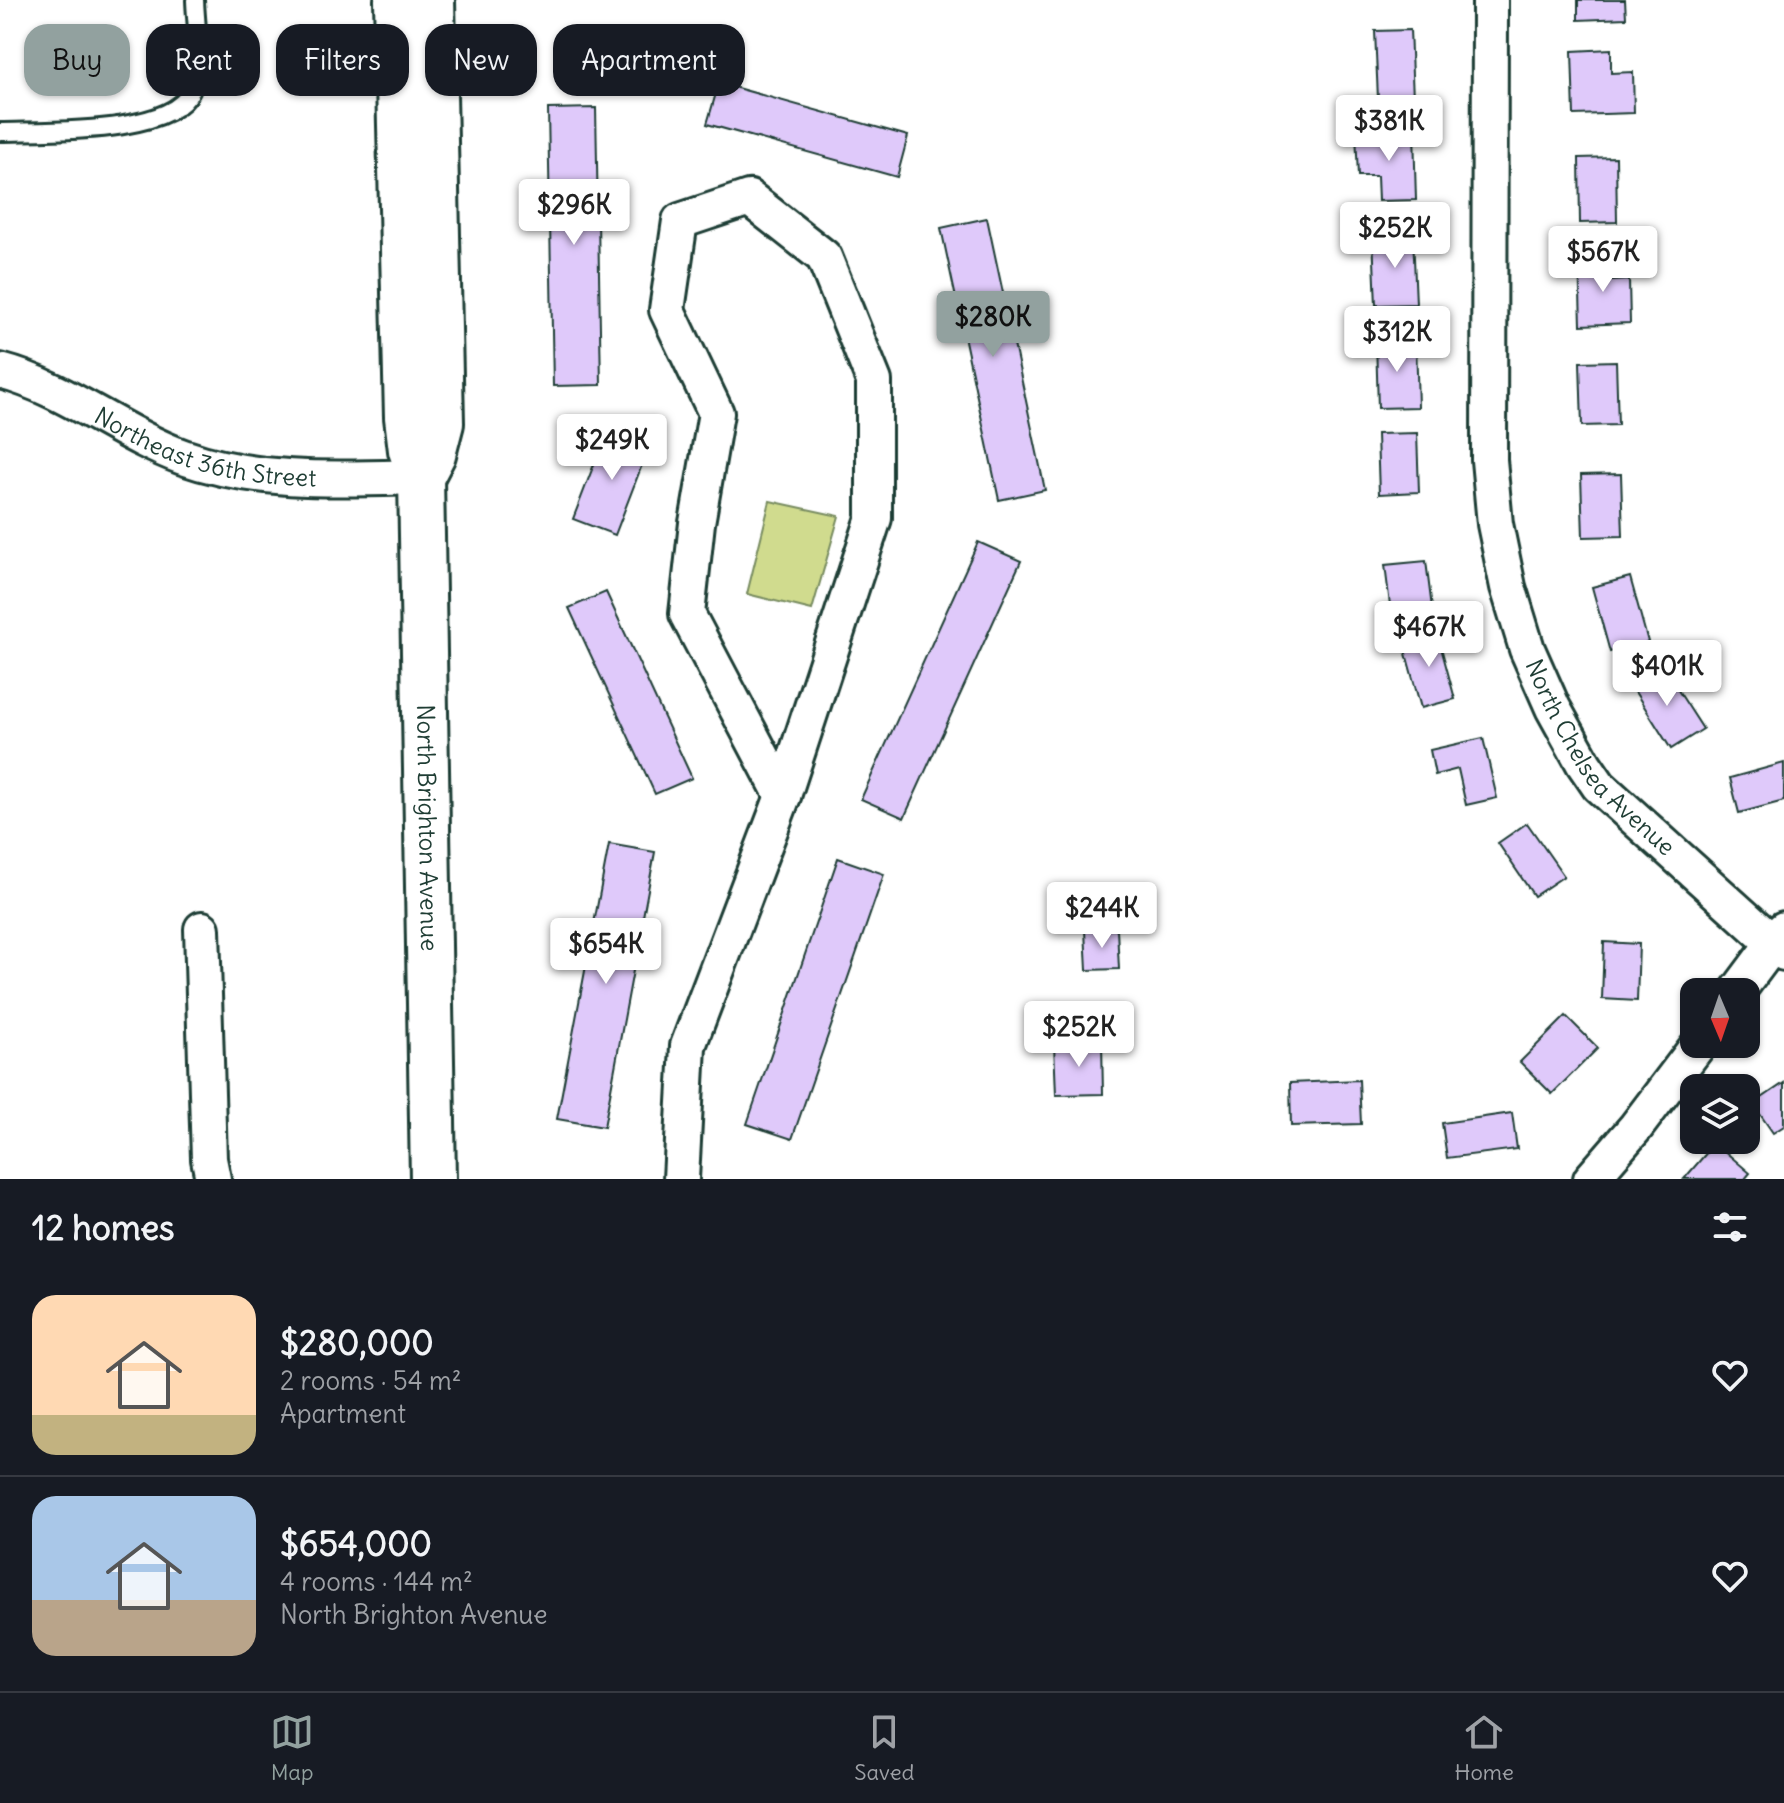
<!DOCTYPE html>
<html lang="en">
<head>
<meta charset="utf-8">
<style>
	:root { --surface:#171b24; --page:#242831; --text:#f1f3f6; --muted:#9ea1a6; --line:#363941; --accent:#92a19f }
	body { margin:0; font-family:Delius,sans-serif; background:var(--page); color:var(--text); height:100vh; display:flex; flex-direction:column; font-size:30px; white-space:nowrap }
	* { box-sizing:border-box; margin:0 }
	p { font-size:26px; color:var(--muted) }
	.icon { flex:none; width:44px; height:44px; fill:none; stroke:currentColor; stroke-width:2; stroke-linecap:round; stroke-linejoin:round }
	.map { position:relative; height:1179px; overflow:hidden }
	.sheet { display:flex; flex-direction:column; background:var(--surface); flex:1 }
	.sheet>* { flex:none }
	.top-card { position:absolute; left:24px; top:24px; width:800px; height:72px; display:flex; gap:16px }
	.needle { width:52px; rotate:178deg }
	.fabs { position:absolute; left:1680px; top:978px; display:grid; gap:16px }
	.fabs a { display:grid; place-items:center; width:80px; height:80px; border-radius:16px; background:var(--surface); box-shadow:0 2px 6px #0004; font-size:40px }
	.price { position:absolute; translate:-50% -68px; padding:0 18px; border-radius:8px; background:#fff; color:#222; font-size:26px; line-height:52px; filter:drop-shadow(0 2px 4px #0008) }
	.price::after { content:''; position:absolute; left:50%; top:48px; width:24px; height:18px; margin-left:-12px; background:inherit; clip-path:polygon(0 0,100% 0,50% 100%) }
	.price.selected { background:var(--accent); color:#111 }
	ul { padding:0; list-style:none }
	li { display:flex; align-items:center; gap:24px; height:200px; padding:0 32px }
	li+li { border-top:2px solid var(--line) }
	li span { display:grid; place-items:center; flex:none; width:224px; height:160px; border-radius:24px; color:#555 }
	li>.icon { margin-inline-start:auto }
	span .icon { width:96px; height:96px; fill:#fffc; stroke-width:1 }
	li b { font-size:34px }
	h2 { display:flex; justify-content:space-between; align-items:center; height:96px; padding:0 32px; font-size:34px }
	.chip { padding:0 28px; border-radius:24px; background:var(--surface); box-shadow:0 2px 6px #0004; font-size:28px; line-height:72px }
	.chip.selected { background:var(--accent); color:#111 }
	.tabs { display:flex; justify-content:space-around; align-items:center; height:112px; border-top:2px solid var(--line); background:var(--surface); font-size:22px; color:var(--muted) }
	.tabs a { display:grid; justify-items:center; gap:4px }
	.tabs .selected { color:var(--accent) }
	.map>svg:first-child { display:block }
	.park { fill:#d0db8e; stroke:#788c61; stroke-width:2 }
	.building { fill:#dfc9fa; stroke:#1f3d34; stroke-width:2 }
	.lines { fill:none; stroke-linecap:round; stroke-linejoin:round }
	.lane-casing { stroke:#1f3d34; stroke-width:22 }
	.street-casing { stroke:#1f3d34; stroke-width:40 }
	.secondary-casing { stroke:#1f3d34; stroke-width:50 }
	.lane { stroke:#fff; stroke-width:16 }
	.street { stroke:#fff; stroke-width:34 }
	.secondary { stroke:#fff; stroke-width:44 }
	.labels { text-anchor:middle; stroke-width:7; stroke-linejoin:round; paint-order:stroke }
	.street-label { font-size:24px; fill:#1f3d34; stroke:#fff }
</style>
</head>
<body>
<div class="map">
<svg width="1784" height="1179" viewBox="0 0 1784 1179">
	<rect width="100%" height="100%" fill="#fff"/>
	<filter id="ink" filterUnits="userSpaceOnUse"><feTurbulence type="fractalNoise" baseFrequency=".0125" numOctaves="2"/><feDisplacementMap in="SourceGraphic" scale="16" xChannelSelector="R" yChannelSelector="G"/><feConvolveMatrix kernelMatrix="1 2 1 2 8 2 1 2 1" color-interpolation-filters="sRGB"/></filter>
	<g filter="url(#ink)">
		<path class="park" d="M770,501L839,516L812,610L747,594Z"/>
		<g class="building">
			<path d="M1578,0H1625L1626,18L1578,20Z"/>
			<path d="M1410,30L1413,98L1378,99L1375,31Z"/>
			<path d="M1611,49V73L1633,72L1634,113L1574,115L1572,51Z"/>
			<path d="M719,83L908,136L897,177L707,124Z"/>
			<path d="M596,108L601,385L553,386L548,109Z"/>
			<path d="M1414,131L1416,200L1378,201L1377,176H1358L1356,133Z"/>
			<path d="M1616,157L1617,222L1580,223L1579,158Z"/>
			<path d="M987,218L1045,490L999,500L941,228Z"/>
			<path d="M1413,235L1416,304L1376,305L1373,237Z"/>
			<path d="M1611,259L1612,281L1629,280L1630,323L1581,325L1579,260Z"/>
			<path d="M1416,340L1418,407L1378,408L1376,341Z"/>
			<path d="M1616,361L1618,425L1582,426L1580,362Z"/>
			<path d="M608,428L650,444L615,535L573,519Z"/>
			<path d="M1417,433L1419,492L1379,494L1377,434Z"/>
			<path d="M1621,474L1623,536L1583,537L1581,475Z"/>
			<path d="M978,542L1021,561L904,818L861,799Z"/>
			<path d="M1426,561L1432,608L1391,613L1385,565Z"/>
			<path d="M1630,577L1648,642L1610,652L1592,587Z"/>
			<path d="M606,592L692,778L655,794L569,608Z"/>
			<path d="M1436,629L1455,699L1421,708L1402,639Z"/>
			<path d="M1663,667L1703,729L1671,749L1632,687Z"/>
			<path d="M1483,738L1497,798L1466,805L1458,769L1435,775L1430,750Z"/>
			<path d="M1784,763V801L1739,813L1730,778Z"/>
			<path d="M1527,823L1564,876L1534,896L1498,843Z"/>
			<path d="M609,844L655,852L604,1127L557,1119Z"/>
			<path d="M838,858L884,874L792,1139L747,1124Z"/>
			<path d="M1117,929L1119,969L1087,970L1085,930Z"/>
			<path d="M1604,942L1639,944L1637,1001L1602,999Z"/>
			<path d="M1566,1016L1598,1048L1552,1094L1520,1062Z"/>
			<path d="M1102,1042L1103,1094L1056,1095L1054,1044Z"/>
			<path d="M1359,1080L1361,1124L1291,1126L1290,1083Z"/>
			<path d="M1784,1083V1126L1773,1133L1753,1104Z"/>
			<path d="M1512,1113L1517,1149L1447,1158L1442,1123Z"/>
			<path d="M1715,1143L1750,1173L1745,1179H1684Z"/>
		</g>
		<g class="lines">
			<g class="lane-casing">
				<path id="lane" d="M0,132C43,130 171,136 191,91C203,64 196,29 195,0"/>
			</g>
			<g class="street-casing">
				<g id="street">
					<path id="s1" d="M1490,0L1489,460L1495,524L1508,587L1527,649L1553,708L1584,764L1599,786L1784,953"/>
					<path d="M749,198L824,257L874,381V518L783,796L687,614L697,523L716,413L667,310L680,221Z"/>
					<path id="s2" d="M0,371C66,388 120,434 183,457C259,484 342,479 421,477"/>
					<path d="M202,929L209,1159L213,1179"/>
					<path d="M1737,992L1784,929"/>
					<path d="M681,1179L688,1046L783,796"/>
					<path d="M1591,1179L1636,1127L1699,1044"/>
				</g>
			</g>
			<g class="secondary-casing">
				<g id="secondary">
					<path id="s3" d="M397,0L407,417L411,450L421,477L433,1179"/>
					<path d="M421,477L433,454L441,423L432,0"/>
				</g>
			</g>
			<use href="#lane" class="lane"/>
			<use href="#street" class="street"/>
			<use href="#secondary" class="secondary"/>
		</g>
	</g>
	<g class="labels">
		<g class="street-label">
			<text dy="8" stroke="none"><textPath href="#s2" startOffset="222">Northeast 36th Street</textPath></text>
			<text dy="8" stroke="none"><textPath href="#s1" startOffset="786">North Chelsea Avenue</textPath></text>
			<text dy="8" stroke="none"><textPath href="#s3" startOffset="830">North Brighton Avenue</textPath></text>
		</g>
	</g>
</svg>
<div class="fabs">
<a><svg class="needle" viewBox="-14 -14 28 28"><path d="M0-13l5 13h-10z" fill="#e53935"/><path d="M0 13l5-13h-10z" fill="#9ea1a6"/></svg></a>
<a><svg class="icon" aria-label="layers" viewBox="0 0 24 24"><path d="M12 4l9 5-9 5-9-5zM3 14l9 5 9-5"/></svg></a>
</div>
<b class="price" style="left:1389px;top:163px">$381K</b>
<b class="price" style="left:574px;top:247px">$296K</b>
<b class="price" style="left:1395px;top:270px">$252K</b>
<b class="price" style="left:1603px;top:294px">$567K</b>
<b class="price selected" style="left:993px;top:359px">$280K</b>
<b class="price" style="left:1397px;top:374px">$312K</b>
<b class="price" style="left:612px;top:482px">$249K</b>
<b class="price" style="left:1429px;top:669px">$467K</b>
<b class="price" style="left:1667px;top:708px">$401K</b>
<b class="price" style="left:1102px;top:950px">$244K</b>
<b class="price" style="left:606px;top:986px">$654K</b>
<b class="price" style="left:1079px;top:1069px">$252K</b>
<div class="top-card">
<a class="chip selected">Buy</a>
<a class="chip">Rent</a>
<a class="chip">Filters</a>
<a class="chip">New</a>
<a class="chip">Apartment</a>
</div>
</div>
<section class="sheet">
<h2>12 homes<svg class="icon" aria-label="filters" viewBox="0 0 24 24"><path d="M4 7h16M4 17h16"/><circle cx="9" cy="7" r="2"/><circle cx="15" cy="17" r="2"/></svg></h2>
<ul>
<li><span style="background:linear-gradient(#ffd9b3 75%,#c2b280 0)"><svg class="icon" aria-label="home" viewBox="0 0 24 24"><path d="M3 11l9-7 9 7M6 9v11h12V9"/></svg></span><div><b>$280,000</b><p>2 rooms · 54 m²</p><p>Apartment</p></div><svg class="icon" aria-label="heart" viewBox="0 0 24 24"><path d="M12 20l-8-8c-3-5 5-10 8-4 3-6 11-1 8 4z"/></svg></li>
<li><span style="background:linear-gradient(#a9c7e8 65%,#b9a48a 0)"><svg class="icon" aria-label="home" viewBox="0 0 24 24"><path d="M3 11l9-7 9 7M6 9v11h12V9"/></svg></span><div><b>$654,000</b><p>4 rooms · 144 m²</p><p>North Brighton Avenue</p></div><svg class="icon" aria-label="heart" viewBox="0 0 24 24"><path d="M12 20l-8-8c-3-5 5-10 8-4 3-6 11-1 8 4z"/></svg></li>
</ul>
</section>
<nav class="tabs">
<a class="selected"><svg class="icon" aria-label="map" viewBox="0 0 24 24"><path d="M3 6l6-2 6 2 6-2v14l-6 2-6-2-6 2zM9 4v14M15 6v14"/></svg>Map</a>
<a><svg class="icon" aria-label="saved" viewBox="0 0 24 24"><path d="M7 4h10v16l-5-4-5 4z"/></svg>Saved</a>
<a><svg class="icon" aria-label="home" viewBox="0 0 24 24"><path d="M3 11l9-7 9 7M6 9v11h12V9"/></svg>Home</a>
</nav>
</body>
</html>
